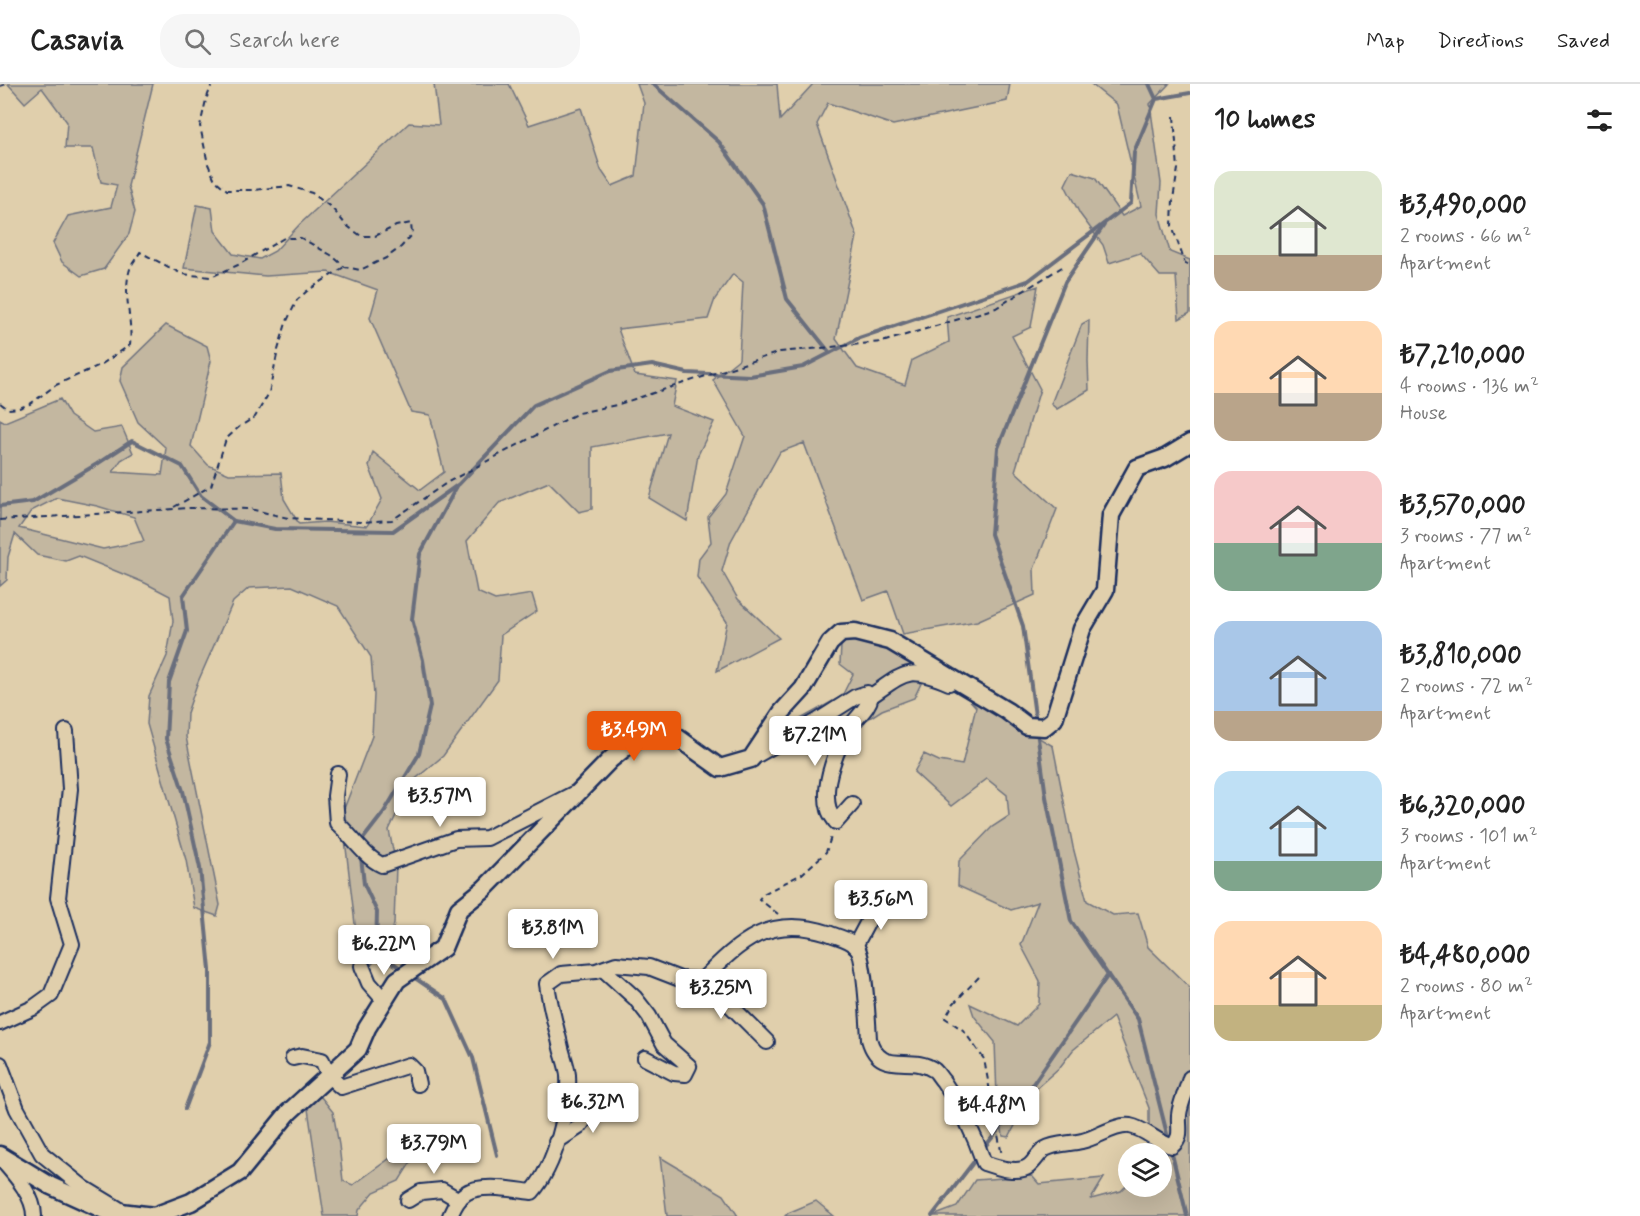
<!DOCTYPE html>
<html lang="en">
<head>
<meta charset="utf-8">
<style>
	:root { --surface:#fff; --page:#f6f6f6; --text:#222; --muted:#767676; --line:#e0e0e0; --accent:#ea580c }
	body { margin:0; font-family:Mynerve,sans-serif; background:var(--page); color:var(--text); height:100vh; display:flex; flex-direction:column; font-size:22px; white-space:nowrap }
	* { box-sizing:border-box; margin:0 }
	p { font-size:20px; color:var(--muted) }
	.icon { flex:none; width:33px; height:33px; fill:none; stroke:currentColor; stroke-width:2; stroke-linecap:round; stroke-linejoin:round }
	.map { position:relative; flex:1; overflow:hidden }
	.side { display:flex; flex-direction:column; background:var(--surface); width:450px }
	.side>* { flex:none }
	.fabs { position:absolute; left:1118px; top:1059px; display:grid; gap:12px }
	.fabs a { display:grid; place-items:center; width:54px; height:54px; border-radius:50%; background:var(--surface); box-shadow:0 6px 24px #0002; font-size:30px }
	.price { position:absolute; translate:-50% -51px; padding:0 14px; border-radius:6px; background:#fff; color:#222; font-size:20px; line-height:39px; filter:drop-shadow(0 2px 3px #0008) }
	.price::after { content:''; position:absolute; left:50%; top:36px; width:18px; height:14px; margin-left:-9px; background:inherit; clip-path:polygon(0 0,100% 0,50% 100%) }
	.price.current { background:var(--accent); color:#fff }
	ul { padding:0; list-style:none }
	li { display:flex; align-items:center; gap:18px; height:150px; padding:0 24px }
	li span { display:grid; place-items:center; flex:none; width:168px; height:120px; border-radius:18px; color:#555 }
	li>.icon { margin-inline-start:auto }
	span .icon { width:72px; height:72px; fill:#fffc; stroke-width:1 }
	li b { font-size:26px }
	h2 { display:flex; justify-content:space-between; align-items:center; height:72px; padding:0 24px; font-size:26px }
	header { display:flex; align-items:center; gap:36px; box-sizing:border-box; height:84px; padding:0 30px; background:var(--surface); border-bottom:2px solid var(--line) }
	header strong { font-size:28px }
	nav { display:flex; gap:33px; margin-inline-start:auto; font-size:21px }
	.search { width:420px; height:54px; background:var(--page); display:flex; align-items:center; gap:15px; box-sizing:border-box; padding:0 21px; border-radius:24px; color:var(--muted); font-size:22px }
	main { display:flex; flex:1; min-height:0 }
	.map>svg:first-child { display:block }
	.green { fill:#c3b7a0; stroke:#6f737f; stroke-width:1.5; fill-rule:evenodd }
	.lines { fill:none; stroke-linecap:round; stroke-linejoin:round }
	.stream { stroke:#696e7d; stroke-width:4 }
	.minor-casing { stroke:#1b2f5e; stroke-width:18 }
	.tertiary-casing { stroke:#1b2f5e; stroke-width:21 }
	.path { stroke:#1b2f5e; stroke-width:2; stroke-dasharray:6 4.5; stroke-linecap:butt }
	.minor { stroke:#e0cfac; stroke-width:14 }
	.tertiary { stroke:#e0cfac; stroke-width:16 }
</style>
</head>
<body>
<header>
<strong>Casavia</strong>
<div class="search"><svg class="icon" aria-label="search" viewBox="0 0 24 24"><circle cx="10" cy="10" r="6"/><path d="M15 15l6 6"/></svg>Search here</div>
<nav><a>Map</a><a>Directions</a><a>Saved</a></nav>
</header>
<main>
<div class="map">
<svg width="1190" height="1132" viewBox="0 0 1190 1132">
	<rect width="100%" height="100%" fill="#e0cfac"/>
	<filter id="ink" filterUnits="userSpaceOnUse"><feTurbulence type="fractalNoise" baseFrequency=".0167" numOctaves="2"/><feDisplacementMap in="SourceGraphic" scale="12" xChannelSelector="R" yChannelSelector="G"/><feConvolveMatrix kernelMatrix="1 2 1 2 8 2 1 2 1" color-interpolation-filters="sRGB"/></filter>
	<g filter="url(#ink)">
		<g class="green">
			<path d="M8,0H153L128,102L135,128L129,150L104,185L81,192L62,178L53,159L68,132L111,123L117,101L101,98L93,64H65L67,38L42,4L25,19Z"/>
			<path d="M434,0H509L529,41L581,24L601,86L612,102L636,92L644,19L637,0H777L780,36L813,0H1010L1007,17L893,41L828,19L817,40L857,152L836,255L857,284L905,301L912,276L949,258L947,233L1038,202L1031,243L1012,252L1040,305L1015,387L1057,425L1034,485L1035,511L977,537L903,550L888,507L863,516L804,359L780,368L731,457L722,487L738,515L779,554L717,587L727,538L697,493L699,474L711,458L708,433L726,410L745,352L713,296L739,275L743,198L733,190L715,215L708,235L618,245L635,291L677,297L672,322L714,338L698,371L687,437L649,414L668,349L592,363V425L579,428L549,398L499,419L467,457L477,508L495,516L532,510L537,527L501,551L498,596L443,672L412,698L389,746L396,781L394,840L389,862L371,881L357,857L342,730L372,652L374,611L371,573L338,522L292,502L249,504L233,518L197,600L187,629L186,653L220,821L217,832L194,824L186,776L147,640L149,612L167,572L173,537L170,512L145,499L79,472L66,477L37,471L15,450L8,473L7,496L0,502V335L5,338L60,315L70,332L93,348L122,343L133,369L121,376L113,388L162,391L166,364L138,338L120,297L123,283L166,241L207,262L211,277L191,362L208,381L229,390L281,389L284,415L299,440L325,438L367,442L382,415L369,382L373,368L420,406L444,388L430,331L411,328L370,234L378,206L328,188L266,192L184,184L197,121L212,124L215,147L233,170L260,175L275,167L300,140L409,39L439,41ZM57,414L97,422L134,433L144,457L103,465L19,444L31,427Z"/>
			<path d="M1091,0H1169L1150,20L1161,99L1159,130L1170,168L1190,176V229L1179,235L1176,192H1160L1140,169L1109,179L1103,161L1080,130L1065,101L1072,87L1095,94L1122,132L1141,122L1117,21Z"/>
			<path d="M1089,236L1088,277L1089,306L1057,325L1051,320L1082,240Z"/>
			<path d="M846,556L877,557L929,583L914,614L882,626L832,658L837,635L781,646L842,612L853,590L840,580L841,562Z"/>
			<path d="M966,612L1053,662L1073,763L1087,817L1113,831L1138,829L1148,863L1190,904V1132H933L957,1123L975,1096L1032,1092L1039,1100L1104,1094L1091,1115L1121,1107L1128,1100V1102H1161V1070L1149,1069V1024L1113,933L1073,966L1060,983L1033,1007L1009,1053L1003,1052L997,1013L995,958L974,932L970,920L1017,942L1039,920L1040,897L1021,861L1038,818L1011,826L958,802L959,777L992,743L1009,732L1007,711L987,695L951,722L914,688L924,670L939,677L962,681L976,623Z"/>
			<path d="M321,1013L333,1028L339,1061L343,1097L353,1101L389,1075L407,1066L412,1076L399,1097L374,1108L359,1126L358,1132H324L308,1025L313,1014Z"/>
			<path d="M660,1073L724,1111L738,1132H667Z"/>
			<path d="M816,1117L834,1132H785L788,1129Z"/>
		</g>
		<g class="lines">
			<g class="stream">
				<path d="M653,0L719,58L763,120L787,215L830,269"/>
				<path d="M1149,0L1156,15"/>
				<path d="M0,422L33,418L97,380L132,357L182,382L201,412L234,437L275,445L393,447L459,400L534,321L610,287L652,281L687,289L750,292L803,283L859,254L1028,197L1131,119L1134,68L1156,15L1190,9"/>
				<path d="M1036,639L1023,542L991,450L998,364L1065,198L1104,141"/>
				<path d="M1037,647L1046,713L1071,837L1138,935L1169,1058"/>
				<path d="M360,759L384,728L419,670L430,622L423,576L412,535L420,470L457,402"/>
				<path d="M361,773L364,800L377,828L376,867L403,886"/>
				<path d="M412,892L446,915L473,974L497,1071"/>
				<path d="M185,1025L210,958V886L200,784L183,707L166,655L169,598L187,547L183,512L234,437"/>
				<path d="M983,1065L1017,1023L1108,891"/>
				<path d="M1171,1066L1187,1132"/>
				<path d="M932,1132L979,1071"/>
			</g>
			<g class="minor-casing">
				<g id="minor">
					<path d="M871,612C906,588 908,582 949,599"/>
					<path d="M752,674L819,636L855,613L867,609L871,612C869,623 860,630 853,639C838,660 821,700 829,726C830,730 834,735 836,738L852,720"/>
					<path d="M338,690L335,712L337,739C352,752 364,773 382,781L456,755L487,754L573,710"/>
					<path d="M855,862L879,817"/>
					<path d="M362,882L369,899L384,916"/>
					<path d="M603,885L635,914L649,932L664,960L689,982L685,990L674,989L645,974"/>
					<path d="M691,896L725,916L767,958"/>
					<path d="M0,939L33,924L51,911L72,860L58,814L70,705L66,647"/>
					<path d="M293,974L302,972L322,976L329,992L341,1003L409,981L415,987L418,1000"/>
					<path d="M0,980L17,1025L42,1070L84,1104L122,1127"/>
					<path d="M556,1058L579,1043L601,1013"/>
					<path d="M1,1075C14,1090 34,1111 34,1132"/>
					<path d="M408,1116L421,1108L442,1106L459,1116"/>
					<path d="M450,1132C453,1125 459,1113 466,1109C481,1099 515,1106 532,1108C555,1082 570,1025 568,991C567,982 563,972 561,964C556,942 550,922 547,900L561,890L596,887L616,880L649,883L680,895L702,896C741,857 769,830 828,849C837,853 850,855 857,863C865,874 868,938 869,955C880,994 911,969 934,986C937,988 940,994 943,997C961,1023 974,1049 984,1079C996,1083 1018,1091 1029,1082C1035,1077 1039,1069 1045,1065C1055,1059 1070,1060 1082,1057C1097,1054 1115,1040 1130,1042C1146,1045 1157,1059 1172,1062C1183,1053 1178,1044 1179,1031C1180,1019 1187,1006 1190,994"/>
				</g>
			</g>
			<g class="tertiary-casing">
				<path id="tertiary" d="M0,1071L51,1102L104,1126L154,1132L191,1118L240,1088L289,1028L358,965L367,944L397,896L443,864L459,825L484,805L611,675L640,652L674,651L720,684L751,675L782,628L803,605L830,559L841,549L855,548L890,557L1007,627L1027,642L1044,643L1054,635L1082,545L1105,506L1111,431L1137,384L1165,374L1190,359"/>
			</g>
			<g class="path">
				<path d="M0,2L7,0"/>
				<path d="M1174,32L1178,85L1173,115L1172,142L1185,179L1190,181"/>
				<path d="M0,319L8,325L19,324L30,320L56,301L102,280L130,261C133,236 122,210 130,185C132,179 137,174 140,168L182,190L211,193L238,181L284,154H301L331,171L345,183L360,186L386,174L401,163L412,151L411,139L396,142L375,152H361L346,141L332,124L312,109L289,102L253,106H227L215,96L208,80L200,42L206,16L212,0"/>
				<path d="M174,423L211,402L226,355L239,343L255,333L269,309L278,266L286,239L297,216L307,207L344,183"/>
				<path d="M0,436L190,424L250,425L288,434L360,438L392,436L448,398L578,329L616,321L780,268L882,258L996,224L1062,183"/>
				<path d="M778,830L759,815L763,810L802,790L826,768L832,750"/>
				<path d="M979,893L954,919L945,934L963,946L984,975L1002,1072"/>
			</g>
			<use href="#minor" class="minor"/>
			<use href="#tertiary" class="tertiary"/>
		</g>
	</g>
</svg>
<div class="fabs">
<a><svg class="icon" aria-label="layers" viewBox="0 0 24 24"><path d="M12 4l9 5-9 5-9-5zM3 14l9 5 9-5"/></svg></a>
</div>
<b class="price current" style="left:634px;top:678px">₺3.49M</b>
<b class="price" style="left:815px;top:683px">₺7.21M</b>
<b class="price" style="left:440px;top:744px">₺3.57M</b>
<b class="price" style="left:881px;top:847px">₺3.56M</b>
<b class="price" style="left:553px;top:876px">₺3.81M</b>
<b class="price" style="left:384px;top:892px">₺6.22M</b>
<b class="price" style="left:721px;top:936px">₺3.25M</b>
<b class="price" style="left:593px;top:1050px">₺6.32M</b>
<b class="price" style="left:992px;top:1053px">₺4.48M</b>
<b class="price" style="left:434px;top:1091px">₺3.79M</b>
</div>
<section class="side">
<h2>10 homes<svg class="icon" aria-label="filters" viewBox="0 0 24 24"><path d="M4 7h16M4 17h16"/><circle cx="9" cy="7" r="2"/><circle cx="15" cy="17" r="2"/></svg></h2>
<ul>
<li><span style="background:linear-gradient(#dfe7d0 70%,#b9a48a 0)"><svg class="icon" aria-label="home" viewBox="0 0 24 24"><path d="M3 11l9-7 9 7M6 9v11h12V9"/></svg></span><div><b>₺3,490,000</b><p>2 rooms · 66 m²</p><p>Apartment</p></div></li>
<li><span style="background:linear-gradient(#ffd9b3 60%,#b9a48a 0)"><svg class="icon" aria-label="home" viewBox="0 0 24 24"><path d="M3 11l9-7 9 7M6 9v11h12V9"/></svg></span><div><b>₺7,210,000</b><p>4 rooms · 136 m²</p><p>House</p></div></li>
<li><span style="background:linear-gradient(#f6c9c9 60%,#7fa58c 0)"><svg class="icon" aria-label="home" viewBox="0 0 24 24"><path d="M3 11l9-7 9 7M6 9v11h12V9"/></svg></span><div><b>₺3,570,000</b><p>3 rooms · 77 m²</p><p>Apartment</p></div></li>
<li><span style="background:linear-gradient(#a9c7e8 75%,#b9a48a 0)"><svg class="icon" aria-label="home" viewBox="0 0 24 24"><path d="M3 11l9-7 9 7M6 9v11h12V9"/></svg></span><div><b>₺3,810,000</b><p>2 rooms · 72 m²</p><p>Apartment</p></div></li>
<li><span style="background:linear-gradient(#bfe0f5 75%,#7fa58c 0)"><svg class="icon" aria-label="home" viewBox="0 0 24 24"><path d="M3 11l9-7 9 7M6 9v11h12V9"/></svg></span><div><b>₺6,320,000</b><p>3 rooms · 101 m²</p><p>Apartment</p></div></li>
<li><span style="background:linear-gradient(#ffd9b3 70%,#c2b280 0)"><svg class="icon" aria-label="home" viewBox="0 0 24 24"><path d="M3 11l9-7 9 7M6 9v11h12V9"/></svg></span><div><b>₺4,480,000</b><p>2 rooms · 80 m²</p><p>Apartment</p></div></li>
</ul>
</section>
</main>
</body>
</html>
